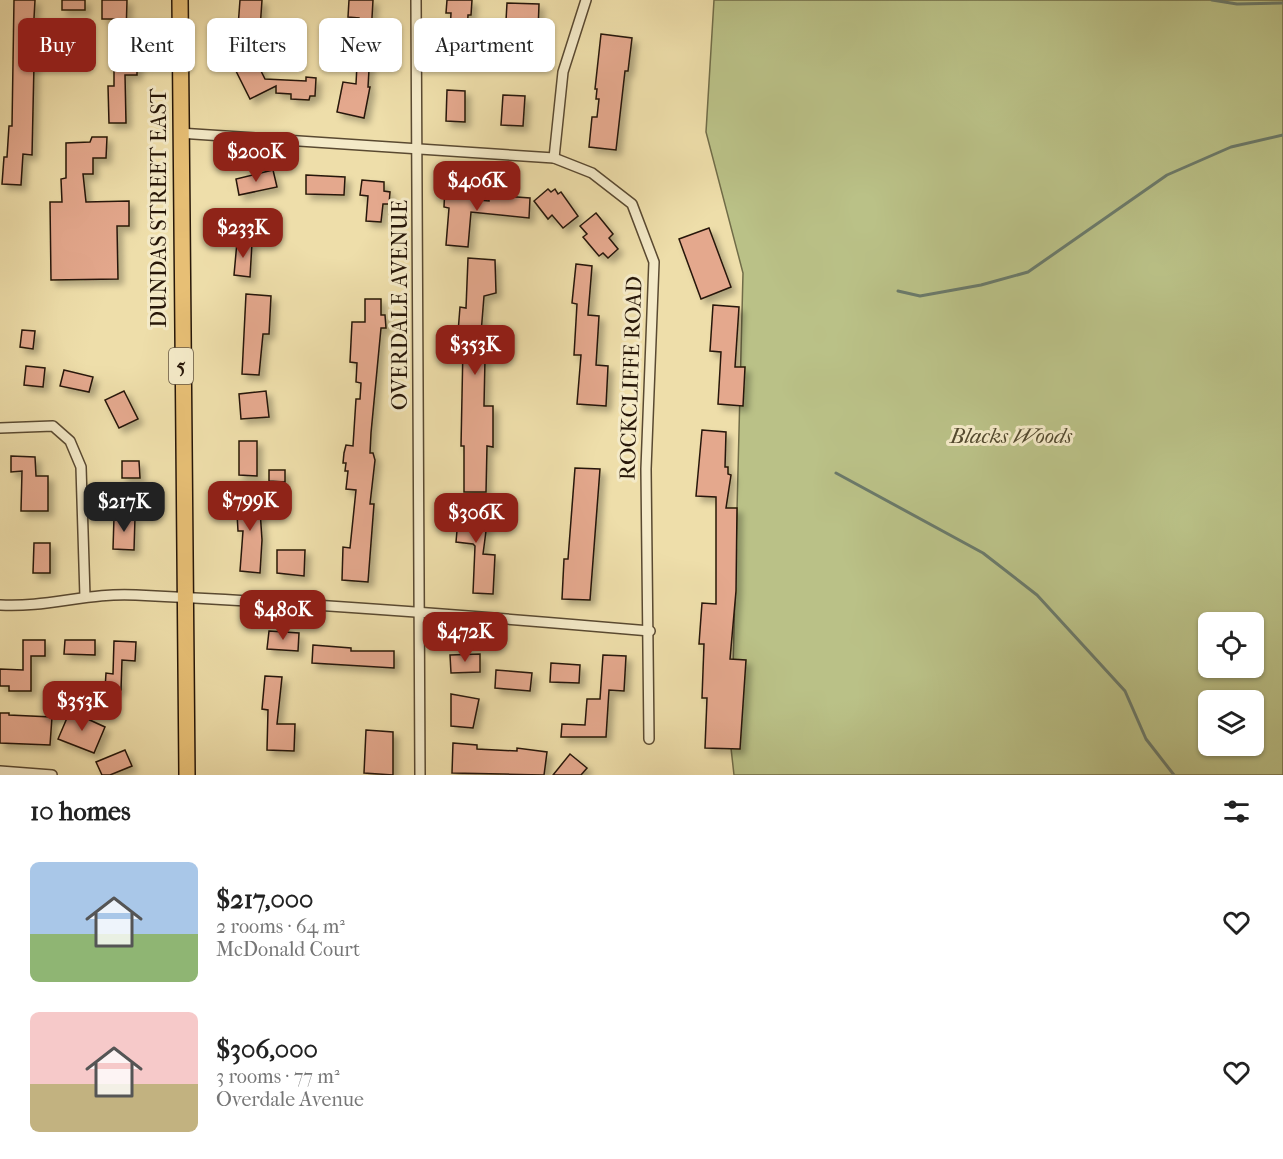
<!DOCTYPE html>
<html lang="en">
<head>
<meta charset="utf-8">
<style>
	:root { --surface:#fff; --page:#f2f2f2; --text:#222; --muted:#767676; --accent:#8f2418 }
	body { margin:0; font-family:"IM FELL French Canon",serif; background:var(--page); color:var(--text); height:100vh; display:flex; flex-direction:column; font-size:22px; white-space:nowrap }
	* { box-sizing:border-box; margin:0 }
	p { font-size:20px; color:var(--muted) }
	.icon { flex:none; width:33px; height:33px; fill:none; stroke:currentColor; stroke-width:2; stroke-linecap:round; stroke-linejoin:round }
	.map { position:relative; height:775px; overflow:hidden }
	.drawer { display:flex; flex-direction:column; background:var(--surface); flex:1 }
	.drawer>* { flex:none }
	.top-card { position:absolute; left:18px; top:18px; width:600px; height:54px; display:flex; gap:12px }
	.fabs { position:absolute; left:1198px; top:612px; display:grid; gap:12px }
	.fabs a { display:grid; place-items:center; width:66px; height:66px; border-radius:9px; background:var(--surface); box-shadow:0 2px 4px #0004; font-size:30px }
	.price { position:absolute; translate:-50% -51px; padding:0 14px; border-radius:12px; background:var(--accent); color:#fff; font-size:20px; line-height:39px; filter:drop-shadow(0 2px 3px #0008) }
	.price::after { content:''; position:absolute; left:50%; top:36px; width:18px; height:14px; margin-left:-9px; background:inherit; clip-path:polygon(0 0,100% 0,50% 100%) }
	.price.selected { background:#222; color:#fff }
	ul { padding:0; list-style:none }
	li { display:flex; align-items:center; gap:18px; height:150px; padding:0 30px }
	li span { display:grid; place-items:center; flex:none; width:168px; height:120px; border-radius:9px; color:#555 }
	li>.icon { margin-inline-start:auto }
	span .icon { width:72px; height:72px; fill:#fffc; stroke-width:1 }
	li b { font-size:26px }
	h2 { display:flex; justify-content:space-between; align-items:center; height:72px; padding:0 30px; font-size:26px }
	.pill { padding:0 21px; border-radius:9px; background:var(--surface); box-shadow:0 2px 4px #0004; font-size:21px; line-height:54px }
	.pill.selected { background:var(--accent); color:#fff }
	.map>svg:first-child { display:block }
	.green { fill:#bac187; stroke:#706c48; stroke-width:1.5; fill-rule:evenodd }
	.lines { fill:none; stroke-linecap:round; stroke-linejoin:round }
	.stream { stroke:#6b7a6a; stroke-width:3 }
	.building { fill:#e4a88d; stroke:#271709; stroke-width:1.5; filter:url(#shadow) }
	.minor-casing { stroke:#594931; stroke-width:12 }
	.primary-casing { stroke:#271709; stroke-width:18 }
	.minor { stroke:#f4eac8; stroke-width:9 }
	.primary { stroke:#e7bf75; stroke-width:15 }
	.labels { text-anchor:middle; stroke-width:6; stroke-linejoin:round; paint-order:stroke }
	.shield { fill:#f4eac8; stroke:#645642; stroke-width:1.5 }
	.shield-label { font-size:21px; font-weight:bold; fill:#271709 }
	.street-label { font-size:22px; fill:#271709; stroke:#f4eac8 }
	.park-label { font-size:22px; font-style:italic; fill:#534a2f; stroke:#f4eac8 }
</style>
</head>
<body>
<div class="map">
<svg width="1283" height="775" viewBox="0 0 1283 775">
	<defs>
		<filter id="shadow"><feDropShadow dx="5" dy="5" stdDeviation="3" flood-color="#0004"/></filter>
	</defs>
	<rect width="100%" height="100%" fill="#eedeaa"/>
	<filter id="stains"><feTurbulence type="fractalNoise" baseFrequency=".00333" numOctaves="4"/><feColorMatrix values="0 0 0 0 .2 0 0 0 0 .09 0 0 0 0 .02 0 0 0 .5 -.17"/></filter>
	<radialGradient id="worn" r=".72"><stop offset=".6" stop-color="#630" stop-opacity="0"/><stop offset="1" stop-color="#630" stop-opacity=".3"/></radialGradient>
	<path class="green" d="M714,0H1283V775H734L731,748L743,273L706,132ZM1209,622H1254V668H1209ZM1209,700H1254V746H1209Z"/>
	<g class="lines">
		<g class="stream">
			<path d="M1212,0L1237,4L1283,3"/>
			<path d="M898,291L920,296L981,285L1028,272L1167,175L1231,147L1283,135"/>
			<path d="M836,473L983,553L1037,595L1125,691L1146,739L1174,775"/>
		</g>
	</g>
	<g class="building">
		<path d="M14,0H35L33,36H38L37,64H34L32,155L23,154L21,185L2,184L4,157H7L9,126H12Z"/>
		<rect x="62" y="0" width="23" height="10"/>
		<path d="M102,0H127L126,35H137V75H125L126,123H109L108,86H114V19H102Z"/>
		<path d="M240,0H262L260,29L238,27Z"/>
		<path d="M349,0H373L368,87H370L364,118L337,112L343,82L356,84L357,65H349V56L357,57L359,18L348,17Z"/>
		<path d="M447,0H472L471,15H468L466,56L449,55L451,13H446Z"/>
		<path d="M507,3L539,4L537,58L504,56Z"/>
		<path d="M601,34L632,38L628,71H625L616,150L589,147L592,117H597L599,99H596L597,89H595Z"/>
		<path d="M252,53L265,79L306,81V77L316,78L315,96H310L309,100L291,99V94L276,93V86L250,99L232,63Z"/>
		<path d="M447,90L465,91V122L446,121Z"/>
		<path d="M503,95L525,96L523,126L501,125Z"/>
		<path d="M92,137H107L106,158H93V174H83L86,202L129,201V226H117L118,279L51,280L50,202H62L61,179L66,178V143L90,142Z"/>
		<path d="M273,170L277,187L239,195L236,179Z"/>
		<path d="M306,175L345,177L344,195L306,194Z"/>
		<path d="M362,180L384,182V191L390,192L389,204H383L381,222L366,221L368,196L360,195Z"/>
		<path d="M445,186L468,188L467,199L489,201V195L530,198L529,218L471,212L468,247L446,245L449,208L444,207Z"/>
		<path d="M548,189L551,192L555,189L558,194L561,192L578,216L563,228L552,215L548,219L534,201Z"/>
		<path d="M596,213L613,234L609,238L618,249L608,258L603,253L599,256L583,237L587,234L580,226Z"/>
		<path d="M709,228L731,287L701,299L679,239Z"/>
		<path d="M237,242L252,243L250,277L234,275Z"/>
		<path d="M468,258L495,260L496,293L484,296L479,358H485L484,406H493V447L487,446L486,492H464V446H461L463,346L457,345L460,307L466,308Z"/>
		<path d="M576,264L592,266L588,315L599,316L596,365L608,366L606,406L577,404L581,355H574L577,304L572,303Z"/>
		<path d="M246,294L271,296L269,334H263L259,375L242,374Z"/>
		<path d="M365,299H381V315H385L386,328H381L371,433L370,453H373L375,460L370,504H374L368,582L342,580L343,547L350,548L356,490L346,489L348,471H345L346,463H343L344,453L346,445L353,446L356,399H360L361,383L356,382L357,363L350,362L352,322H365Z"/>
		<path d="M713,305L739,307L735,367H745L743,406L718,404L721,352L710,351Z"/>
		<path d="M22,330L35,331L33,349L20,347Z"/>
		<path d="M26,366L45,368L43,387L24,385Z"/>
		<path d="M64,370L93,377L89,392L60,386Z"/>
		<path d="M124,391L138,419L119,428L105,400Z"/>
		<path d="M266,391L269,417L241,419L239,394Z"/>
		<path d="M702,430L726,432L725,467H728V474L731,475L726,508H737L736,591L730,659L746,660L740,749L705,748L707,698H702L704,644H699L702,603L716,604V497L696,496Z"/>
		<path d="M239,441H257V476L239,475Z"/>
		<path d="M11,456L35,457L36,476H48V511H21L22,471L11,472Z"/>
		<path d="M122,461H139L140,478H122Z"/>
		<path d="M575,468L600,469L590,600L562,599L564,559H568Z"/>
		<path d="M269,470H285V482L269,481Z"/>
		<path d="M259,495L262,540L260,573L240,571L243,531H238L236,496Z"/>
		<path d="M450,505L489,508L483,554L495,555L493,594L473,593L475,546L473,544L456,542L458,519L449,518Z"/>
		<path d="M114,517H135L134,550L113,549Z"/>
		<path d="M34,543H50V573H33Z"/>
		<path d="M277,550H305L304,576L277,573Z"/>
		<path d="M269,631L299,633L298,651L267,649Z"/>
		<path d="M23,640H45V656H31V691H9V686H0V669L23,670Z"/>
		<path d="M65,640H95V655L64,654Z"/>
		<path d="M114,641L136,642L135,661L122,660L121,690L105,689L106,673L113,674Z"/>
		<path d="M313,645L351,648V651H394V668L312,663Z"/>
		<path d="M480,654V672L451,673L450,655Z"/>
		<path d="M603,655L626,656L624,691L609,690L606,737H561L562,724L585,725L587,699H600Z"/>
		<path d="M551,663L580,665L579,683L550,682Z"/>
		<path d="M496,670L532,673L530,691L495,688Z"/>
		<path d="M265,676L282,677L277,724H295L294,751L267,750L268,710L262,709Z"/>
		<path d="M451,694L479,699L473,728L451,726Z"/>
		<path d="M70,711L105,727L94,753L58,739Z"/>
		<path d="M0,713H9V715L52,717L50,745L0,743Z"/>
		<path d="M366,730L393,732V775L364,773Z"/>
		<path d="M453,743L477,745V749L517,751V748L547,752L544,775L452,773Z"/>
		<path d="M125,750L132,766L110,775H102L96,762Z"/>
		<path d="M570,754L587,768L581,775H553Z"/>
	</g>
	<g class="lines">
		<g class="minor-casing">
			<g id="minor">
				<path d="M416,0L420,775"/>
				<path d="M179,133L554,158L592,173L632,204L654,262L646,469L649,739"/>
				<path d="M554,158L563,72L586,0"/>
				<path d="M0,428L53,426L70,441L81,467L85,597"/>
				<path d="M0,605C46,608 90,592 136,595C307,603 478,616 650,631"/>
				<path d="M0,771L52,775"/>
			</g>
		</g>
		<g class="primary-casing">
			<path id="primary" d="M180,0L187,775"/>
		</g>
		<use href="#minor" class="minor"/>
		<use href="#primary" class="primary"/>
	</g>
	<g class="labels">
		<rect class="shield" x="169" y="348" width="24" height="36" rx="4.5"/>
		<g class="shield-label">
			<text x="181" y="373">5</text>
		</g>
		<g class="street-label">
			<text transform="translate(158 208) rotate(-90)" y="8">DUNDAS STREET EAST</text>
			<text transform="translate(399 305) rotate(-90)" y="8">OVERDALE AVENUE</text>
			<text transform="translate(630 378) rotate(-88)" y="8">ROCKCLIFFE ROAD</text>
		</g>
		<g class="park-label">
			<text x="1011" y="443">Blacks Woods</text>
		</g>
	</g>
	<rect width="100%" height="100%" filter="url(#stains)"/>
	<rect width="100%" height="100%" fill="url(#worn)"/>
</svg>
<div class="fabs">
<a><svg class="icon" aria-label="locate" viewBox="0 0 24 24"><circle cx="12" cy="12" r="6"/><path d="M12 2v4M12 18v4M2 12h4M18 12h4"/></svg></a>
<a><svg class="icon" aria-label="layers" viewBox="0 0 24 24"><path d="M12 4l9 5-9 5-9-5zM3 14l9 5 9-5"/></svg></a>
</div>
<b class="price" style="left:256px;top:183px">$200K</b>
<b class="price" style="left:477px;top:212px">$406K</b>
<b class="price" style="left:243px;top:259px">$233K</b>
<b class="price" style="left:475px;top:376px">$353K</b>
<b class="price" style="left:250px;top:532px">$799K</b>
<b class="price selected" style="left:124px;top:533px">$217K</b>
<b class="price" style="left:476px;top:544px">$306K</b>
<b class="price" style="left:283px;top:641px">$480K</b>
<b class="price" style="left:465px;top:663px">$472K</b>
<b class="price" style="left:82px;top:732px">$353K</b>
<div class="top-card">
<a class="pill selected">Buy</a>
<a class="pill">Rent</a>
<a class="pill">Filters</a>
<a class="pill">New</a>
<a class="pill">Apartment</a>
</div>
</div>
<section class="drawer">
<h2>10 homes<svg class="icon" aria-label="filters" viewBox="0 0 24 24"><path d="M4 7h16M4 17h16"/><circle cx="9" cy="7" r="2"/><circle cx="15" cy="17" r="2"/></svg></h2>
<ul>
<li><span style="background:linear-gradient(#a9c7e8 60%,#8fb573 0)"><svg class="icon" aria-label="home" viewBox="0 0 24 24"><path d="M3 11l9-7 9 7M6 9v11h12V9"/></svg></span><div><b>$217,000</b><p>2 rooms · 64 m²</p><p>McDonald Court</p></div><svg class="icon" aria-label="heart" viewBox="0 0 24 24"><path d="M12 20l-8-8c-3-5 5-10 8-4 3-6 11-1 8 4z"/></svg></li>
<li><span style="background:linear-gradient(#f6c9c9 60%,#c2b280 0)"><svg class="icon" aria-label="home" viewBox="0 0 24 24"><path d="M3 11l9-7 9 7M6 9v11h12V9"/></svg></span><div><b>$306,000</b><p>3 rooms · 77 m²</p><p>Overdale Avenue</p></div><svg class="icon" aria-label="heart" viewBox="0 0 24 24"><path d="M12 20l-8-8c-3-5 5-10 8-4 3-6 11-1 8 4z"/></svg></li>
</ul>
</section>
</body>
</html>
